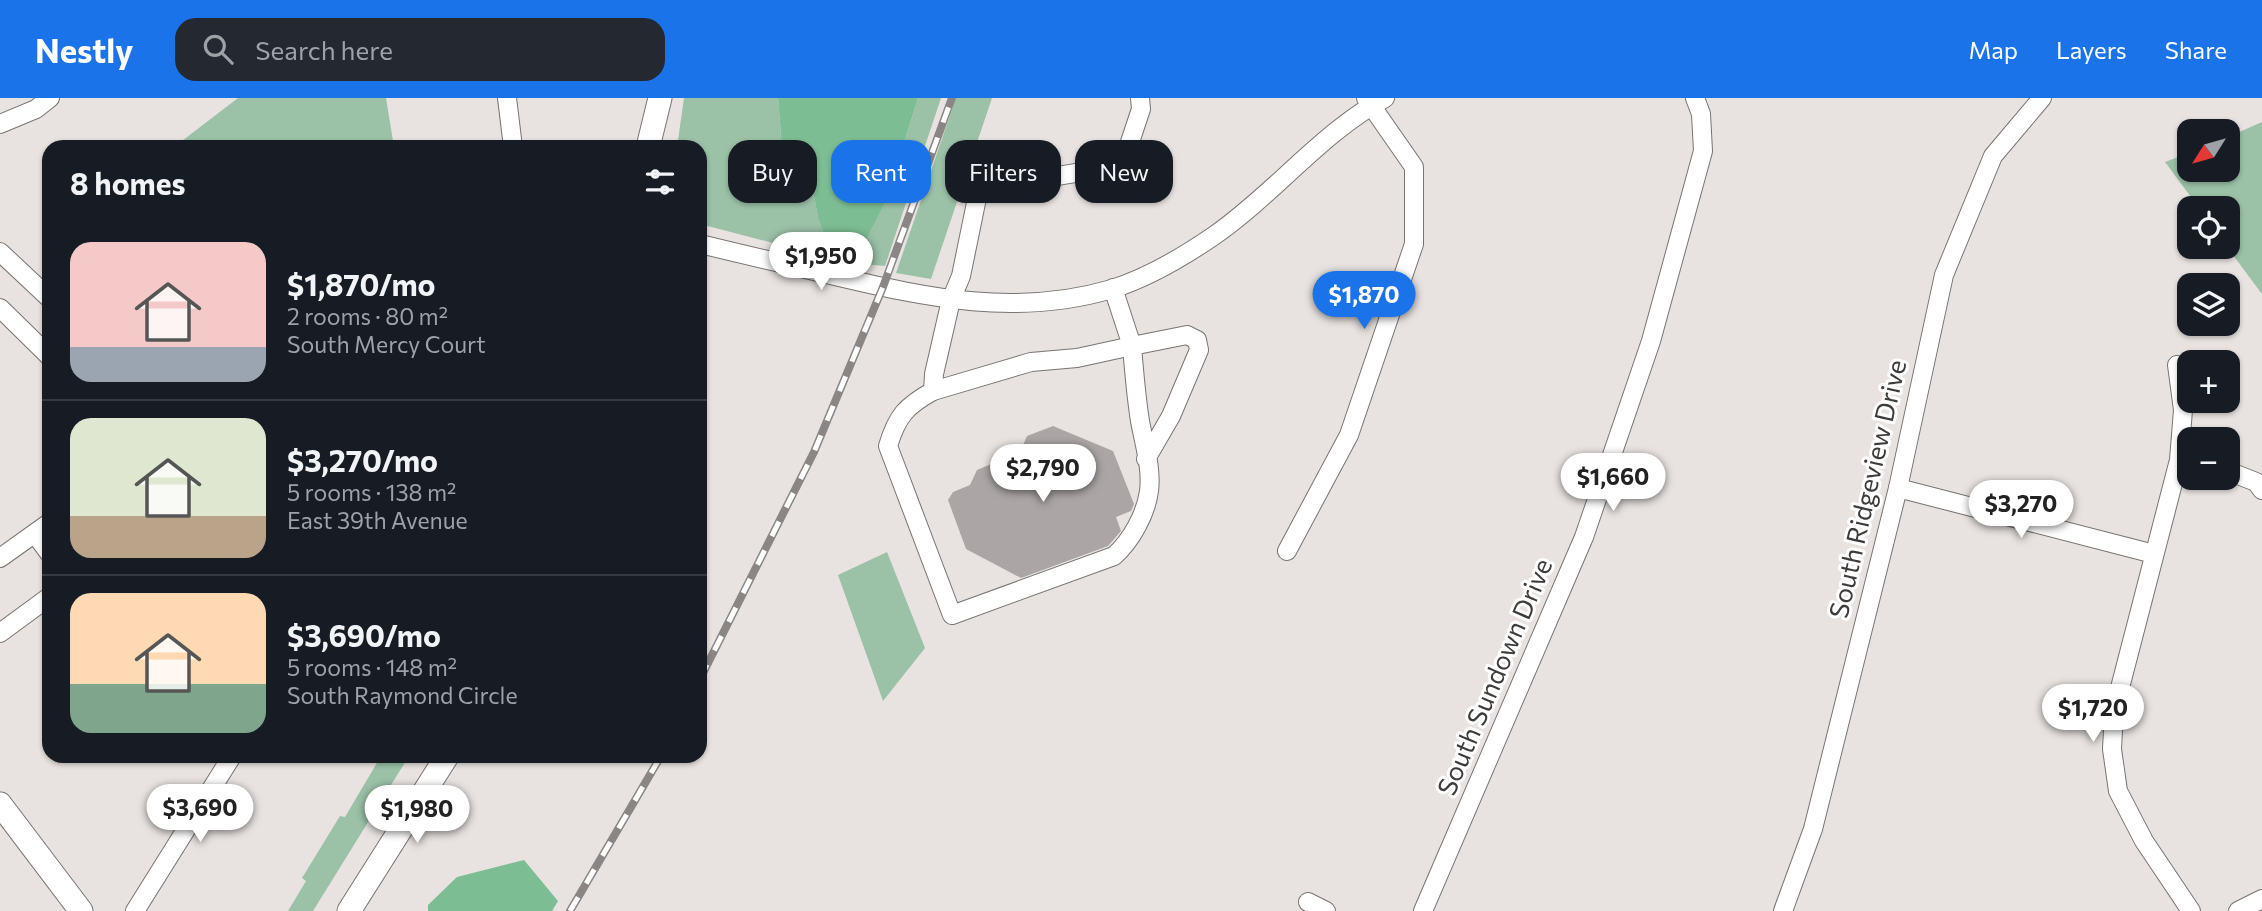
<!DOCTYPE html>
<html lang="en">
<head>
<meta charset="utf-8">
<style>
	:root { --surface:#171b24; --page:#242831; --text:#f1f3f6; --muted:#9ea1a6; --line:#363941; --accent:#1a73e8 }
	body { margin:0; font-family:Commissioner,sans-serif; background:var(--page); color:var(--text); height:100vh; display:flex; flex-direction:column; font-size:26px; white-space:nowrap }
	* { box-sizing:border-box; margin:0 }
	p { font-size:23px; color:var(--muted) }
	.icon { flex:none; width:38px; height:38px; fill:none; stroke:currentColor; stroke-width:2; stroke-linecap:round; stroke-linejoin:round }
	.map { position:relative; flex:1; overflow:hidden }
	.details { position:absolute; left:42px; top:42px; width:665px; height:623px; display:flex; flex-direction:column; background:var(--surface); border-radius:21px; box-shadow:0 2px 5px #0004 }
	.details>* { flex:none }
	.top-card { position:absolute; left:728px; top:42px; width:665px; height:63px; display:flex; gap:14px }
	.needle { width:46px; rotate:233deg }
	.controls { position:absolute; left:2177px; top:21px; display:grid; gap:14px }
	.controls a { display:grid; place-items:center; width:63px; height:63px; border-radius:14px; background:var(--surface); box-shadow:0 2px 5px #0004; font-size:35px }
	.price { position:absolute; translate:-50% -60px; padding:0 16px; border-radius:24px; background:#fff; color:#222; font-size:23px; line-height:46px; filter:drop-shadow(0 2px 4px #0008) }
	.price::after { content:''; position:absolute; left:50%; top:42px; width:21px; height:16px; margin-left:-10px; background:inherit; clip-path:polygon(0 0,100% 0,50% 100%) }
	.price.selected { background:var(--accent); color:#fff }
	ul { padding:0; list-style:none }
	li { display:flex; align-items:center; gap:21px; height:175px; padding:0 28px }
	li+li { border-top:2px solid var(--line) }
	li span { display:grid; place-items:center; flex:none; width:196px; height:140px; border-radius:21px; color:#555 }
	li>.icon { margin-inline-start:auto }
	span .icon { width:84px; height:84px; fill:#fffc; stroke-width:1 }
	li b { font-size:30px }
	h2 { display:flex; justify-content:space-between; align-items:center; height:84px; padding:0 28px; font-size:30px }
	.tag { padding:0 24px; border-radius:21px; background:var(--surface); box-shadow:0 2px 5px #0004; font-size:24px; line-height:63px }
	.tag.selected { background:var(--accent); color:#fff }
	header { display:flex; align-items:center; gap:42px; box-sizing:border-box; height:98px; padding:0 35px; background:var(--accent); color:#fff }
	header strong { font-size:33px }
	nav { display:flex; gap:38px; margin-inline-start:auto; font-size:24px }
	.search { width:490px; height:63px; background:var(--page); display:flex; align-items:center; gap:18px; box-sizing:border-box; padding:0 24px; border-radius:21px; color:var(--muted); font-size:26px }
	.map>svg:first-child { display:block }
	.green { fill:#9bc1a7 }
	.forest { fill:#7dbd93 }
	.building { fill:#aba6a5 }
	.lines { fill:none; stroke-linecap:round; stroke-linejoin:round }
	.minor-casing { stroke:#787472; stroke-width:20 }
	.major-casing { stroke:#787472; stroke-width:25 }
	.minor { stroke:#fff; stroke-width:18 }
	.major { stroke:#fff; stroke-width:23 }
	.rail-casing { stroke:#898685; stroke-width:8 }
	.rail { stroke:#fff; stroke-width:5; stroke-dasharray:16; stroke-linecap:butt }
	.labels { text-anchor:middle; stroke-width:6; stroke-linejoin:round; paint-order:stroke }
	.street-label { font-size:26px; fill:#3e3c3b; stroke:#fff }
</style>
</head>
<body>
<header>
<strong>Nestly</strong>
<div class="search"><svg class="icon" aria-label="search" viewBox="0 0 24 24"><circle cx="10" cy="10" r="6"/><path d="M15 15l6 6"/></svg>Search here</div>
<nav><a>Map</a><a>Layers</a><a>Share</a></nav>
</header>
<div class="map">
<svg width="2262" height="813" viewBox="0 0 2262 813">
	<rect width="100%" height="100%" fill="#e8e3e1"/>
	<g class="green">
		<path d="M238,0H386L394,49H174Z"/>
		<path d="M684,0H778L782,50L811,82L818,119L886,102L918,0H941L885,168L850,165L700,126V49H677Z"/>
		<path d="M956,0H992L931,181L896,175Z"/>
		<path d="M2262,24V196L2227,149L2228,110H2199L2165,64L2189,55V72H2228V39Z"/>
		<path d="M887,454L925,550L883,603L838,477Z"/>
		<path d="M381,658H409L313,813H288L306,783L302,780L340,718L345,719Z"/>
	</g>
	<g class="forest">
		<path d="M778,0H918L886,102L863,147L825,137L818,119L811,82L782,50Z"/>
		<path d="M524,762L558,803L552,813H428V807L457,779Z"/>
	</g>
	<path class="building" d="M1053,328L1113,353L1134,406L1131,413L1116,419L1121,433L1108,448L1021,480L966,451L948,402L953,394L970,387L977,372L1020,354L1027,338Z"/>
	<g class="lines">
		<g class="minor-casing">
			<g id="minor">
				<path d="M507,0L513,49"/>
				<path d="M0,26L36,11L50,0"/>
				<path d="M700,146C745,157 790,167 835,178C928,200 1017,219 1112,191C1147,180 1186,157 1215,137C1275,95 1321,35 1385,0"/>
				<path d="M0,154L49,200"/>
				<path d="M1113,190L1132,248L1077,260L1031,264L933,293L934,276L951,202L961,178L977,100L990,89L1100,71L1128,50L1141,11L1140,0"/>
				<path d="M0,210L49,258"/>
				<path d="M2177,267L2183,312L2179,362L2114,613L2112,651L2118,693L2144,743L2191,813"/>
				<path d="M933,293C906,308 897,318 888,348L952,517L1114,458C1131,443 1146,416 1149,393C1152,371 1144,345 1140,323C1136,298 1134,273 1132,248L1187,237L1197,242L1199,252L1171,318L1146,361"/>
				<path d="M2228,373L2256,384L2262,392"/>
				<path d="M1898,390L2154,456"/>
				<path d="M35,436L49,455"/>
				<path d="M1287,453L1349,337L1414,146V69L1366,0"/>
				<path d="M0,460L49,425"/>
				<path d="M0,535L49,499"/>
				<path d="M1308,804L1326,813"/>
				<path d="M135,813L232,658"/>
				<path d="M1423,813L1584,439L1651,243L1703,53L1701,16L1695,0"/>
				<path d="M1783,813L1813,731L1898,390L1944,177L1993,58L2042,0"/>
				<path d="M2238,813L2262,801"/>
			</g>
		</g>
		<g class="major-casing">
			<g id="major">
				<path d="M648,49L660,0"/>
				<path d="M0,706L81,813"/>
				<path d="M349,813L447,658"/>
			</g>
		</g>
		<use href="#minor" class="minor"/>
		<use href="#major" class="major"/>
		<g class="rail-casing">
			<g id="rail">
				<path d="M700,581L814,354L883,189L952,0"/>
				<path d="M570,813L661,658"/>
			</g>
		</g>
		<use href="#rail" class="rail"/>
	</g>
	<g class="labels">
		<g class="street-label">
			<text transform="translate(1868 391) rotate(-77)" y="9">South Ridgeview Drive</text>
			<text transform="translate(1495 579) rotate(-67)" y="9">South Sundown Drive</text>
		</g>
	</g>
</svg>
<div class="controls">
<a><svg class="needle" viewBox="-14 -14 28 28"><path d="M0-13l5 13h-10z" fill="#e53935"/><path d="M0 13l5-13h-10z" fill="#9ea1a6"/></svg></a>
<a><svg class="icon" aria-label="locate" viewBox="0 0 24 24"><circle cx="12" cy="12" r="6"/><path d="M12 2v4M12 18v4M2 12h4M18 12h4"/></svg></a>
<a><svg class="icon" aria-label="layers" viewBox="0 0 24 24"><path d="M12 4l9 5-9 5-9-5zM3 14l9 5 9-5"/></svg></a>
<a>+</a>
<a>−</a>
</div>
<b class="price" style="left:821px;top:194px">$1,950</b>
<b class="price selected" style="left:1364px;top:233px">$1,870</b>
<b class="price" style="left:1043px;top:406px">$2,790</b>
<b class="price" style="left:1613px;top:415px">$1,660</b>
<b class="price" style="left:2021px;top:442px">$3,270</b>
<b class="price" style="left:2093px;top:646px">$1,720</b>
<b class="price" style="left:200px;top:746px">$3,690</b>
<b class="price" style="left:417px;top:747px">$1,980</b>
<div class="top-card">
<a class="tag">Buy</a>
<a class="tag selected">Rent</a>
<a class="tag">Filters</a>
<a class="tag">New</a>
</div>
<section class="details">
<h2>8 homes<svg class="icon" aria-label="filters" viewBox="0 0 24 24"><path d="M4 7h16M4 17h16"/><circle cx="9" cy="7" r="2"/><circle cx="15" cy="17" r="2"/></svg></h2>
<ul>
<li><span style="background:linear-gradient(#f6c9c9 75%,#9aa5b1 0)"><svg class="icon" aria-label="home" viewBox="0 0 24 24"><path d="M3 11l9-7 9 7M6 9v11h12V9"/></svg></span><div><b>$1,870/mo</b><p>2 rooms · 80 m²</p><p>South Mercy Court</p></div></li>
<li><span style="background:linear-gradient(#dfe7d0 70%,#b9a48a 0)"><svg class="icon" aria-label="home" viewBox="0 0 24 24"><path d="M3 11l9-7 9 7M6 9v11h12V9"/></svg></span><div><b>$3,270/mo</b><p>5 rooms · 138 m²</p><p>East 39th Avenue</p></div></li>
<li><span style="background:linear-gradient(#ffd9b3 65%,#7fa58c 0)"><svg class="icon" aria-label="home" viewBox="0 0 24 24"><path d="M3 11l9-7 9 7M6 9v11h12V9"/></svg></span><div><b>$3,690/mo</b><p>5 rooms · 148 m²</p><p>South Raymond Circle</p></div></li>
</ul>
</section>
</div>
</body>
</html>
